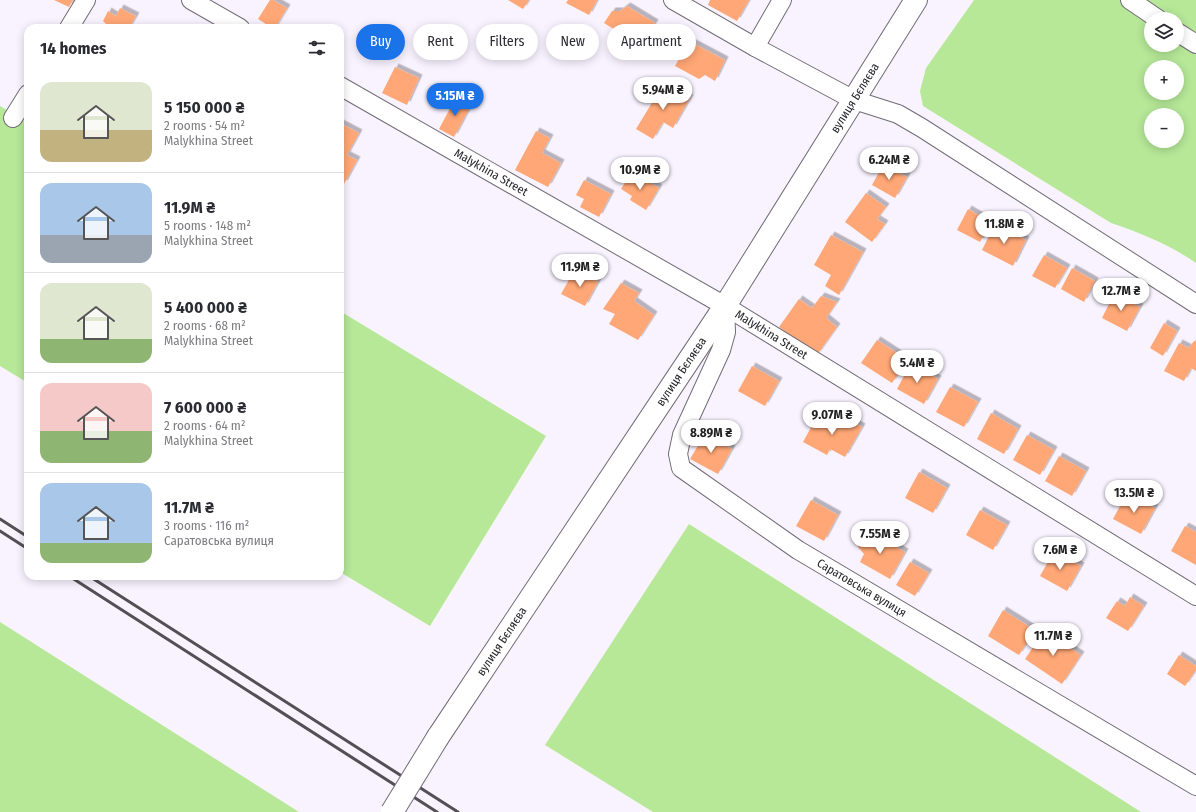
<!DOCTYPE html>
<html lang="en">
<head>
<meta charset="utf-8">
<style>
	:root { --surface:#fff; --page:#f7f7f7; --text:#2b2b33; --muted:#7c7c81; --line:#e1e1e2; --accent:#1a73e8 }
	body { margin:0; font-family:"Fira Sans Condensed",sans-serif; background:var(--page); color:var(--text); height:100vh; display:flex; flex-direction:column; font-size:15px; white-space:nowrap }
	* { box-sizing:border-box; margin:0 }
	p { font-size:13px; color:var(--muted) }
	.icon { flex:none; width:22px; height:22px; fill:none; stroke:currentColor; stroke-width:2; stroke-linecap:round; stroke-linejoin:round }
	.map { position:relative; flex:1; overflow:hidden }
	.side { position:absolute; left:24px; top:24px; width:320px; height:556px; display:flex; flex-direction:column; background:var(--surface); border-radius:12px; box-shadow:0 2px 10px #0003 }
	.side>* { flex:none }
	.top-card { position:absolute; left:356px; top:24px; width:380px; height:36px; display:flex; gap:8px }
	.fabs { position:absolute; left:1144px; top:12px; display:grid; gap:8px }
	.fabs a { display:grid; place-items:center; width:40px; height:40px; border-radius:50%; background:var(--surface); box-shadow:0 2px 10px #0003; font-size:20px }
	.price { position:absolute; translate:-50% -34px; padding:0 9px; border-radius:14px; background:#fff; color:#222; font-size:13px; line-height:26px; filter:drop-shadow(0 1px 2px #0008) }
	.price::after { content:''; position:absolute; left:50%; top:24px; width:12px; height:9px; margin-left:-6px; background:inherit; clip-path:polygon(0 0,100% 0,50% 100%) }
	.price.current { background:var(--accent); color:#fff }
	ul { padding:0; list-style:none }
	li { display:flex; align-items:center; gap:12px; height:100px; padding:0 16px }
	li+li { border-top:1px solid var(--line) }
	li span { display:grid; place-items:center; flex:none; width:112px; height:80px; border-radius:12px; color:#555 }
	li>.icon { margin-inline-start:auto }
	span .icon { width:48px; height:48px; fill:#fffc; stroke-width:1 }
	li b { font-size:17px }
	h2 { display:flex; justify-content:space-between; align-items:center; height:48px; padding:0 16px; font-size:17px }
	.tag { padding:0 14px; border-radius:18px; background:var(--surface); box-shadow:0 2px 10px #0003; font-size:14px; line-height:36px }
	.tag.current { background:var(--accent); color:#fff }
	.map>svg:first-child { display:block }
	.green { fill:#b6e898; fill-rule:evenodd }
	.building { fill:#ffa776; filter:url(#shadow) }
	.lines { fill:none; stroke-linecap:round; stroke-linejoin:round }
	.street-casing { stroke:#726c76; stroke-width:20 }
	.secondary-casing { stroke:#726c76; stroke-width:24 }
	.street { stroke:#fff; stroke-width:18 }
	.secondary { stroke:#fff; stroke-width:22 }
	.rail { stroke:#535055; stroke-width:3 }
	.secondary-bridge-casing { stroke:#726c76; stroke-width:24; stroke-linecap:butt }
	.secondary-bridge { stroke:#fff; stroke-width:22 }
	.labels { text-anchor:middle; stroke-width:3.5; stroke-linejoin:round; paint-order:stroke }
	.street-label { font-size:12px; fill:#252327; stroke:#fff }
</style>
</head>
<body>
<div class="map">
<svg width="1196" height="812" viewBox="0 0 1196 812">
	<defs>
		<filter id="shadow"><feDropShadow dx="3.5" dy="-3.5" stdDeviation="0" flood-color="#0004"/></filter>
	</defs>
	<rect width="100%" height="100%" fill="#f9f3ff"/>
	<g class="green">
		<path d="M974,0H1196V263C1170,245 1141,233 1111,223L923,106L920,91L926,68ZM1151,19H1177V45H1151ZM1151,67H1177V93H1151ZM1151,115H1177V141H1151Z"/>
		<path d="M0,106L28,123V383L0,366Z"/>
		<path d="M340,311L546,436L430,626L340,572Z"/>
		<path d="M689,524L1141,812H653L545,745Z"/>
		<path d="M0,622L299,812H0Z"/>
	</g>
	<g class="building">
		<path d="M54,0H73L69,7Z"/>
		<path d="M270,0H273L287,8L275,28H272L258,19Z"/>
		<path d="M508,0H529L523,9Z"/>
		<path d="M568,0H597L589,15L566,3Z"/>
		<path d="M710,0H749L737,21L708,5Z"/>
		<path d="M627,6L655,23L641,46L604,23L612,11H620Z"/>
		<path d="M120,8L136,16L129,28H108L109,27L103,21L108,11L116,16Z"/>
		<path d="M689,41L725,60L715,81L705,75L699,79L675,66Z"/>
		<path d="M395,67L419,78L407,105L382,93Z"/>
		<path d="M664,83L690,98L673,128L663,122L653,139L636,129Z"/>
		<path d="M456,97L471,105L454,137L439,129Z"/>
		<path d="M340,123L359,133L347,155L357,160L344,184L340,181Z"/>
		<path d="M536,131L550,138L542,153L561,163L548,187L515,170Z"/>
		<path d="M883,165L907,177L895,198L872,185Z"/>
		<path d="M632,172L659,188L646,210L630,200L632,196L621,189Z"/>
		<path d="M584,180L611,194L599,217L580,207L584,199L576,195Z"/>
		<path d="M866,193L886,207L877,219L885,224L872,242L845,222Z"/>
		<path d="M968,209L991,222L980,242L957,230Z"/>
		<path d="M995,224L1026,240L1013,266L982,250Z"/>
		<path d="M831,235L863,252L839,295L825,286L831,275L814,265Z"/>
		<path d="M1044,255L1067,268L1055,288L1032,276Z"/>
		<path d="M1072,268L1095,281L1084,302L1061,289Z"/>
		<path d="M575,269L598,282L585,306L561,294Z"/>
		<path d="M621,283L639,293L634,301L654,315L638,340L609,324L615,314L603,309Z"/>
		<path d="M1114,294L1140,307L1127,331L1102,318Z"/>
		<path d="M821,296L837,302L826,318L837,327L817,355L779,327L799,299L812,308Z"/>
		<path d="M1164,323L1177,331L1163,356L1150,348Z"/>
		<path d="M877,340L908,360L892,383L861,363Z"/>
		<path d="M1194,341L1196,342V371L1191,368L1184,381L1164,371L1179,343L1189,348Z"/>
		<path d="M911,363L938,379L924,404L897,389Z"/>
		<path d="M752,366L779,381L765,406L738,391Z"/>
		<path d="M950,387L978,402L964,427L936,412Z"/>
		<path d="M819,413L844,427L848,419L862,427L845,457L830,449L827,455L803,442Z"/>
		<path d="M991,413L1018,429L1004,454L977,439Z"/>
		<path d="M705,434L732,449L718,474L690,459Z"/>
		<path d="M1027,435L1054,450L1040,475L1013,460Z"/>
		<path d="M1059,456L1086,471L1072,496L1045,481Z"/>
		<path d="M919,472L947,488L933,513L905,498Z"/>
		<path d="M1127,493L1155,508L1141,534L1113,519Z"/>
		<path d="M811,500L838,515L824,541L796,526Z"/>
		<path d="M980,510L1007,525L993,550L966,535Z"/>
		<path d="M1185,526L1196,532V565L1171,551Z"/>
		<path d="M867,531L905,552L890,579L860,562L864,554L858,547Z"/>
		<path d="M1054,551L1081,566L1067,591L1040,576Z"/>
		<path d="M910,562L929,573L915,596L896,585Z"/>
		<path d="M1130,597L1144,606L1128,631L1106,618L1117,601L1125,606Z"/>
		<path d="M1003,610L1035,630L1019,655L988,636Z"/>
		<path d="M1044,631L1081,655L1062,684L1025,659Z"/>
		<path d="M1179,655L1196,666V670L1185,686L1167,674Z"/>
	</g>
	<g class="lines">
		<g class="street-casing">
			<g id="street">
				<path d="M191,0L240,28"/>
				<path d="M673,0L755,47L854,100L898,114L922,128L1196,304"/>
				<path d="M1130,0L1158,19"/>
				<path d="M69,28L86,0"/>
				<path d="M1177,32L1196,44"/>
				<path d="M755,47L782,0"/>
				<path id="s1" d="M340,86L725,306L1196,596"/>
				<path d="M13,118L28,94"/>
				<path id="s2" d="M725,306L726,332L721,350L682,435L678,454L681,468L798,550L1196,786"/>
			</g>
		</g>
		<g class="secondary-casing">
			<g id="secondary">
				<path id="s3" d="M438,737L725,306L916,0"/>
			</g>
		</g>
		<use href="#street" class="street"/>
		<use href="#secondary" class="secondary"/>
		<g class="rail">
			<path d="M0,519L28,537"/>
			<path d="M0,531L28,549"/>
			<path d="M69,576L437,812"/>
			<path d="M89,576L458,812"/>
		</g>
		<g class="secondary-bridge-casing">
			<path id="secondary-bridge" d="M392,812L438,737"/>
		</g>
		<use href="#secondary-bridge" class="secondary-bridge"/>
	</g>
	<g class="labels">
		<g class="street-label">
			<text dy="4" stroke="none"><textPath href="#s3" startOffset="763">вулиця Бєляєва</textPath></text>
			<text dy="4" stroke="none"><textPath href="#s1" startOffset="174">Malykhina Street</textPath></text>
			<text dy="4" stroke="none"><textPath href="#s1" startOffset="498">Malykhina Street</textPath></text>
			<text dy="4" stroke="none"><textPath href="#s3" startOffset="439">вулиця Бєляєва</textPath></text>
			<text dy="4" stroke="none"><textPath href="#s2" startOffset="389">Саратовська вулиця</textPath></text>
			<text dy="4" stroke="none"><textPath href="#s3" startOffset="115">вулиця Бєляєва</textPath></text>
		</g>
	</g>
</svg>
<div class="fabs">
<a><svg class="icon" aria-label="layers" viewBox="0 0 24 24"><path d="M12 4l9 5-9 5-9-5zM3 14l9 5 9-5"/></svg></a>
<a>+</a>
<a>−</a>
</div>
<b class="price" style="left:663px;top:111px">5.94M ₴</b>
<b class="price current" style="left:455px;top:117px">5.15M ₴</b>
<b class="price" style="left:889px;top:181px">6.24M ₴</b>
<b class="price" style="left:640px;top:191px">10.9M ₴</b>
<b class="price" style="left:1004px;top:245px">11.8M ₴</b>
<b class="price" style="left:580px;top:288px">11.9M ₴</b>
<b class="price" style="left:1121px;top:312px">12.7M ₴</b>
<b class="price" style="left:917px;top:384px">5.4M ₴</b>
<b class="price" style="left:832px;top:436px">9.07M ₴</b>
<b class="price" style="left:711px;top:454px">8.89M ₴</b>
<b class="price" style="left:1134px;top:514px">13.5M ₴</b>
<b class="price" style="left:880px;top:555px">7.55M ₴</b>
<b class="price" style="left:1060px;top:571px">7.6M ₴</b>
<b class="price" style="left:1053px;top:657px">11.7M ₴</b>
<div class="top-card">
<a class="tag current">Buy</a>
<a class="tag">Rent</a>
<a class="tag">Filters</a>
<a class="tag">New</a>
<a class="tag">Apartment</a>
</div>
<section class="side">
<h2>14 homes<svg class="icon" aria-label="filters" viewBox="0 0 24 24"><path d="M4 7h16M4 17h16"/><circle cx="9" cy="7" r="2"/><circle cx="15" cy="17" r="2"/></svg></h2>
<ul>
<li><span style="background:linear-gradient(#dfe7d0 60%,#c2b280 0)"><svg class="icon" aria-label="home" viewBox="0 0 24 24"><path d="M3 11l9-7 9 7M6 9v11h12V9"/></svg></span><div><b>5 150 000 ₴</b><p>2 rooms · 54 m²</p><p>Malykhina Street</p></div></li>
<li><span style="background:linear-gradient(#a9c7e8 65%,#9aa5b1 0)"><svg class="icon" aria-label="home" viewBox="0 0 24 24"><path d="M3 11l9-7 9 7M6 9v11h12V9"/></svg></span><div><b>11.9M ₴</b><p>5 rooms · 148 m²</p><p>Malykhina Street</p></div></li>
<li><span style="background:linear-gradient(#dfe7d0 70%,#8fb573 0)"><svg class="icon" aria-label="home" viewBox="0 0 24 24"><path d="M3 11l9-7 9 7M6 9v11h12V9"/></svg></span><div><b>5 400 000 ₴</b><p>2 rooms · 68 m²</p><p>Malykhina Street</p></div></li>
<li><span style="background:linear-gradient(#f6c9c9 60%,#8fb573 0)"><svg class="icon" aria-label="home" viewBox="0 0 24 24"><path d="M3 11l9-7 9 7M6 9v11h12V9"/></svg></span><div><b>7 600 000 ₴</b><p>2 rooms · 64 m²</p><p>Malykhina Street</p></div></li>
<li><span style="background:linear-gradient(#a9c7e8 75%,#8fb573 0)"><svg class="icon" aria-label="home" viewBox="0 0 24 24"><path d="M3 11l9-7 9 7M6 9v11h12V9"/></svg></span><div><b>11.7M ₴</b><p>3 rooms · 116 m²</p><p>Саратовська вулиця</p></div></li>
</ul>
</section>
</div>
</body>
</html>
